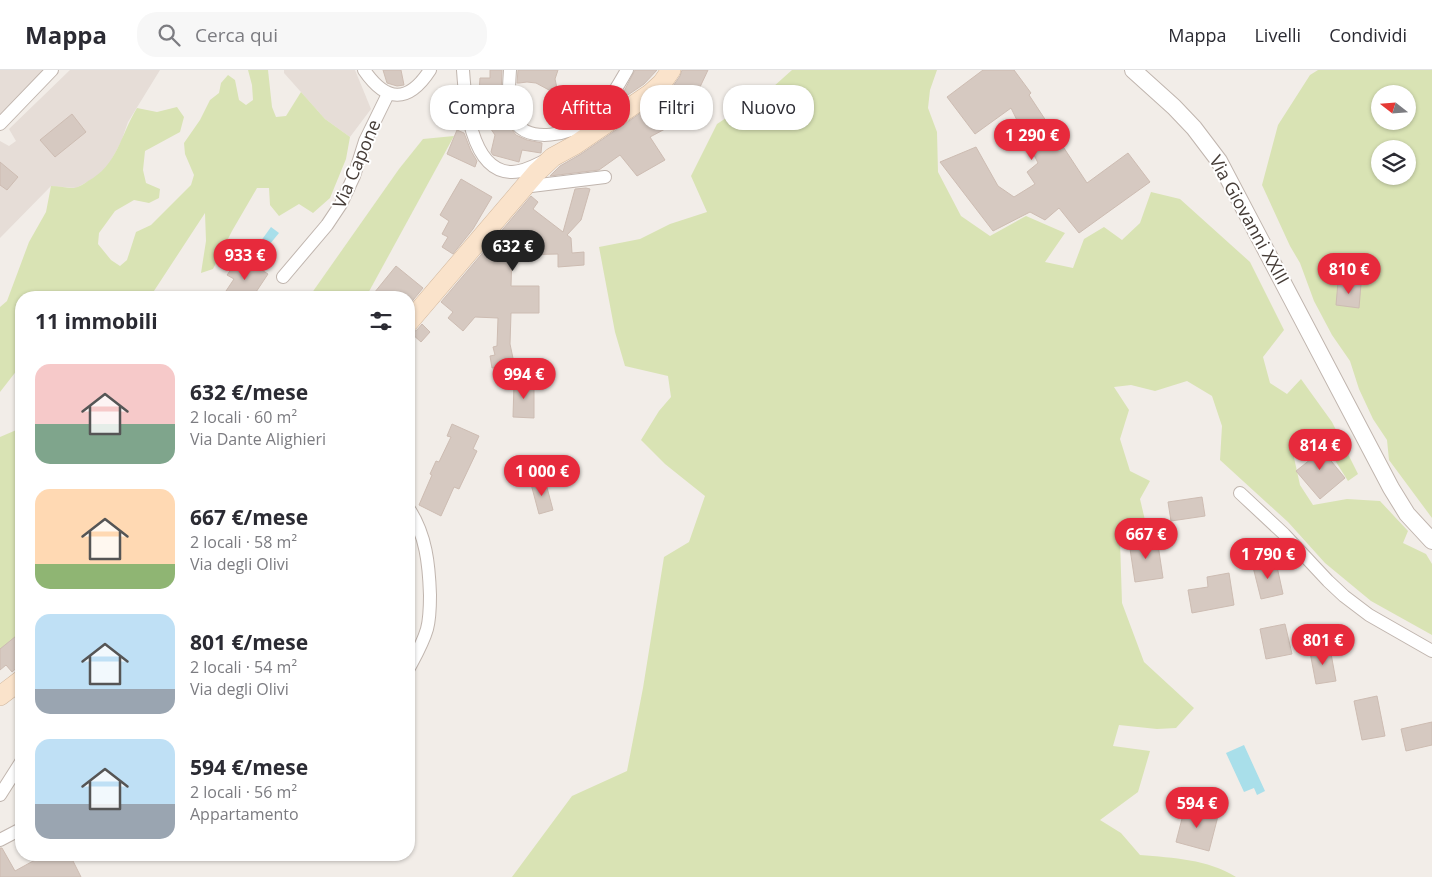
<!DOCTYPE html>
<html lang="it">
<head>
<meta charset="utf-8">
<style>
	:root { --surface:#fff; --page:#f7f7f7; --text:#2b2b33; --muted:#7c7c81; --line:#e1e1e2; --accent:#e72a3c }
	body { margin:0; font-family:"Open Sans",sans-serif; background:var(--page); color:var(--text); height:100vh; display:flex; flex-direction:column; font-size:19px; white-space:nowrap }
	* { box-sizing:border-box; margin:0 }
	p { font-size:16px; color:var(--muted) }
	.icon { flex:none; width:28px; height:28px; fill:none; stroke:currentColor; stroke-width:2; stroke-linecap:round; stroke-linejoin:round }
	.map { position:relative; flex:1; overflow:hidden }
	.side { position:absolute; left:15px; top:221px; width:400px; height:570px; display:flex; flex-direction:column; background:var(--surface); border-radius:20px; box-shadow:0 1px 4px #0004 }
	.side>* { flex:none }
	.guide { position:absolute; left:430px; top:15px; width:475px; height:45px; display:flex; gap:10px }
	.needle { width:32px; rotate:287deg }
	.fabs { position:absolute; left:1371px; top:15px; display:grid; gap:10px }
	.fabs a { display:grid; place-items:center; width:45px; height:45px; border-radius:50%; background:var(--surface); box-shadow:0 1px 4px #0004; font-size:25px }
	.price { position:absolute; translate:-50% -42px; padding:0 11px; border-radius:18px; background:var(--accent); color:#fff; font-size:16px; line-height:32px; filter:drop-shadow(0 1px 2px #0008) }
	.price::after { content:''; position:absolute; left:50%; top:30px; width:15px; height:11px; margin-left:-8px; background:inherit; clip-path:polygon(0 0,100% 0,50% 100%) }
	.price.on { background:#222; color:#fff }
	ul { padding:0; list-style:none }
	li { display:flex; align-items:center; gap:15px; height:125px; padding:0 20px }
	li span { display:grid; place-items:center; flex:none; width:140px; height:100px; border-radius:15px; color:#555 }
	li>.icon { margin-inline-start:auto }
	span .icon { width:60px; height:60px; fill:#fffc; stroke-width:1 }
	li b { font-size:21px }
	h2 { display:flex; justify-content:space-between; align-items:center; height:60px; padding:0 20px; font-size:21px }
	.pill { padding:0 18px; border-radius:20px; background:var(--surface); box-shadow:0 1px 4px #0004; font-size:18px; line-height:45px }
	.pill.on { background:var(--accent); color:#fff }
	header { display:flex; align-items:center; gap:30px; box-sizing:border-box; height:70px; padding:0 25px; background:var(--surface); border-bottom:1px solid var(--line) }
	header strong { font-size:24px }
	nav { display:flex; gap:28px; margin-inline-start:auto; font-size:18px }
	.search { width:350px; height:45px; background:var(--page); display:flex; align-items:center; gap:12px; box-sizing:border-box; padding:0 18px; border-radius:20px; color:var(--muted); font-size:19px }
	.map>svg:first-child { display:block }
	.residential { fill:#e6ddd7 }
	.green { fill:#d9e3b4; fill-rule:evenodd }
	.water { fill:#a9dfea }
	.building { fill:#d6c9c1; stroke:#cdbcb2 }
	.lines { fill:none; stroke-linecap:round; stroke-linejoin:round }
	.minor-casing { stroke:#c0b5ae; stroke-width:14 }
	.tertiary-casing { stroke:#c0b5ae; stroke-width:18 }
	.secondary-casing { stroke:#d1b79d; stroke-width:20 }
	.minor { stroke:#fff; stroke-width:12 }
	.tertiary { stroke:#fff; stroke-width:16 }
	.secondary { stroke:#fae3cb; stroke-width:19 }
	.labels { text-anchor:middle; stroke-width:4; stroke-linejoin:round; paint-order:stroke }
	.street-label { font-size:18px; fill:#453c37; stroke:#fff }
</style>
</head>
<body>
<header>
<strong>Mappa</strong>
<div class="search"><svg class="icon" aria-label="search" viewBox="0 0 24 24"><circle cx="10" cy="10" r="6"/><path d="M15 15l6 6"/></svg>Cerca qui</div>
<nav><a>Mappa</a><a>Livelli</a><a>Condividi</a></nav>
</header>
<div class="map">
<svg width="1432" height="807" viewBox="0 0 1432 807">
	<rect width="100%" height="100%" fill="#f2ede8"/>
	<g class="residential">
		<path d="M0,0H47L0,45Z"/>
		<path d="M70,0H160L128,52L121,72L108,96L96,107L76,118L51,116L0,168V71L9,76L16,71L9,59Z"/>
		<path d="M284,0H355L371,39L350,67L325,49L284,3Z"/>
	</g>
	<g class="green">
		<path d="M248,0H268L272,37L276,47L286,46L301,22L325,49L350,67L346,89L330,128L313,143L299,134L279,146L270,135L269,118H257L232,161L213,199L201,203L206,171L205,143L152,224L145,227L21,228V295L0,322V237L7,231L29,172L46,142L51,116C58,116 67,118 74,118C79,117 84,114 88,111C117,96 121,64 137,38L157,42L177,37L184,47L180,62L145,81L143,100L146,113L160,119L159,128L149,133L134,130L115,141L99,163L98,174L111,190L120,196L127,190L136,162L151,155L191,115L194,105L185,84L184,73L200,50L210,30L219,23L221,13L228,5L235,10L239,30L246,35L253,30L252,15Z"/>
		<path d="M792,0H937L930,20L928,38L937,62L938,102L961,146L990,166L1026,146L1065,163L1045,192L1073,198L1084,169L1104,157L1122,170L1140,153L1151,122L1180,129L1250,192L1284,260L1263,287L1270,313L1287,324L1301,309L1332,352L1358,404L1348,411L1316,360L1293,383L1300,415L1313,435L1347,429L1380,431L1408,461L1403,473L1426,484L1432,494V565L1371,531L1325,493L1288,452L1220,390L1222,356L1212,326L1187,311L1155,321L1131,315L1114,317L1129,340L1120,369L1130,401L1150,411L1140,429L1148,463L1120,471L1122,533L1144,592L1194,638L1176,658L1157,659L1119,655L1113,676L1150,681L1138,722L1100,750L1121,763L1140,785C1174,788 1207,789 1236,807H512L572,726L627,701L643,618L664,487L689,472L705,426L665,394L641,370L659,341L671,327L668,306L625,296L615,262L599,177L640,169L670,154L707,142L691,106L717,54L773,17Z"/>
		<path d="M1318,0H1432V448L1389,390L1387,370L1373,349L1359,319L1350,291L1332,265L1314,231L1300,193L1290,176L1262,115L1278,55L1310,5ZM1380,24H1408V51H1380ZM1380,79H1408V106H1380Z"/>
		<path d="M454,66L366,227H309L399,99L423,69Z"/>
		<path d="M21,358V572L0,587V367Z"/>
	</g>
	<g class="water">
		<path d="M271,157L279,163L265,180L258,175Z"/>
		<path d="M1244,675L1265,721L1257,725L1254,718L1244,722L1226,683Z"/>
	</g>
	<g class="building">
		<path d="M383,0H401L404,15L397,16L387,13Z"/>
		<path d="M490,0H502L501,25L502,50L506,52L516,65L527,70L542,73L541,83L522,80L519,92L493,85L491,82L495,65L484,49V33L481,32L482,23L479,22L480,8H490Z"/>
		<path d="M518,0H558L555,9L557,18L549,20L536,13L527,12L519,13H517Z"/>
		<path d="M635,0H657L644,14L619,31Z"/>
		<path d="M682,0H708L700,17L683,40L665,59L650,67L665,90L637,106L620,85L599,100L550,106L560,96L581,84L658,31L671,19L680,6Z"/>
		<path d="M983,0H1014L1031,23L1029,25L1087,113L1128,83L1150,112L1079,163L1059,138L1045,150L1030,142L993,161L940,92L976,77L998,116L1014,127L1035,114L1027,102L1038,93L1011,38L975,64L947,27Z"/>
		<path d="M72,44L86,62L55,87L40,70Z"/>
		<path d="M457,60L464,63L471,81L477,91L475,97L447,84Z"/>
		<path d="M0,92L18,107L7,120L0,115Z"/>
		<path d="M461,109L492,127L473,159L453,184L442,177L448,167L442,164L449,151L440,145Z"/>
		<path d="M586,118L590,119L581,150L567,165L571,168L572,183L584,182V195L558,197V184L512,185L511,216H539V243H511L510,274L514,293L492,298L490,286L495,285L493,277L497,276L498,248L475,247L463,261L448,248L453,242L441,232L531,126L538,132L533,139L563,162L575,119Z"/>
		<path d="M238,190L254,201L257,197L268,204L252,228H235L226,221L234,209L227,205Z"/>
		<path d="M396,196L423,218L409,235V228H370Z"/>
		<path d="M1338,212L1361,214L1359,238L1336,235Z"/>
		<path d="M422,254L430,262L421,272L411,263L417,260Z"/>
		<path d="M514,313H534V348L513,347Z"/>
		<path d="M452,354L479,366L473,379L477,381L459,419L454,417L441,446L419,435L432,405L430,404L436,391L439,392L451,367L447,366Z"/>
		<path d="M1314,370L1345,408L1320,429L1296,401L1311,389L1303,378Z"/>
		<path d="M545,410L553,440L539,444L531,414Z"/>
		<path d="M1202,427L1205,446L1171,451L1168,432Z"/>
		<path d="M1157,468L1163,508L1135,512L1129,472Z"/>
		<path d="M1276,492L1283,524L1261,529L1253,497Z"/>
		<path d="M1229,503L1234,535L1192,543L1188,520L1208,517L1207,507Z"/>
		<path d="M1285,554L1292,584L1266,589L1260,559Z"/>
		<path d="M21,562V594L12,602L6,595L0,600V579Z"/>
		<path d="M1330,578L1336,611L1316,614L1310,582Z"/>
		<path d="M1377,626L1385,666L1362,670L1354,631Z"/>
		<path d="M1432,652V675L1406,681L1401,659Z"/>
		<path d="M1185,737L1218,746L1209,781L1176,772Z"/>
		<path d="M0,778H2L15,801L44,785H70L81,807H0Z"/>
	</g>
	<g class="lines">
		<g class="minor-casing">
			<g id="minor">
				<path d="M364,0C386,32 408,34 430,0"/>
				<path d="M463,0C465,30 470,102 512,102C523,102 534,96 544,91"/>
				<path d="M510,0C509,15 507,36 514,50C527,75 573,64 590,50C606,38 617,17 627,0"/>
				<path d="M0,54L52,0"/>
				<path d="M523,117L605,107"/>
				<path d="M283,207L327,155L341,134L354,106L365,71L388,24"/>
				<path d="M1240,423L1284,464L1328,511L1344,526L1369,545L1432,581"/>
				<path d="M409,439C426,465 429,494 430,525C430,536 430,548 427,559C423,573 416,585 409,598"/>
				<path d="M0,725L21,692"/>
				<path d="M0,770L21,759"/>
			</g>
		</g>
		<g class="tertiary-casing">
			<path id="tertiary" d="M1133,0L1174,37L1194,58L1219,91L1391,418L1407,444L1432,471"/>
		</g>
		<g class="secondary-casing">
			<g id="secondary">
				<path d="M409,252L537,102L553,87L575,75L651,23L662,13L671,0"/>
				<path d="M0,626L21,610"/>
			</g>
		</g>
		<use href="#minor" class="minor"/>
		<use href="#tertiary" class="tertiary"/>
		<use href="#secondary" class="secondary"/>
	</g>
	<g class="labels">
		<g class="street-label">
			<text transform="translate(357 94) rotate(-67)" y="6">Via Capone</text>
			<text transform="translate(1249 150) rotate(61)" y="6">Via Giovanni XXIII</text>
		</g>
	</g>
</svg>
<div class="fabs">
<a><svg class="needle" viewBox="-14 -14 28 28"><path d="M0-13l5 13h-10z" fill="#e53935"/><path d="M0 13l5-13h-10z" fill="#7c7c81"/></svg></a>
<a><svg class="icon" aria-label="layers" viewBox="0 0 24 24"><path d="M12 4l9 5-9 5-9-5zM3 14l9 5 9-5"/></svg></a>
</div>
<b class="price" style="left:1032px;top:91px">1 290 €</b>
<b class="price on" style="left:513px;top:202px">632 €</b>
<b class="price" style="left:245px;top:211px">933 €</b>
<b class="price" style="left:1349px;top:225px">810 €</b>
<b class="price" style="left:524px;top:330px">994 €</b>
<b class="price" style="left:1320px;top:401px">814 €</b>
<b class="price" style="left:542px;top:427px">1 000 €</b>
<b class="price" style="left:1146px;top:490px">667 €</b>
<b class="price" style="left:1268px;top:510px">1 790 €</b>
<b class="price" style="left:1323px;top:596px">801 €</b>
<b class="price" style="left:1197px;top:759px">594 €</b>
<div class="guide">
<a class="pill">Compra</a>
<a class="pill on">Affitta</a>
<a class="pill">Filtri</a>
<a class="pill">Nuovo</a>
</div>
<section class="side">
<h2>11 immobili<svg class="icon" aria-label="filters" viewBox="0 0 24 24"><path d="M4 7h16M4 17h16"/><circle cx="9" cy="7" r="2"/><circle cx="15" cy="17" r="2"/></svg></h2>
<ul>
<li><span style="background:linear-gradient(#f6c9c9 60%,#7fa58c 0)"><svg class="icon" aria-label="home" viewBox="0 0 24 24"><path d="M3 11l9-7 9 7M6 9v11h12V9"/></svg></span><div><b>632 €/mese</b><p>2 locali · 60 m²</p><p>Via Dante Alighieri</p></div></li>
<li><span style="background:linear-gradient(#ffd9b3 75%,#8fb573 0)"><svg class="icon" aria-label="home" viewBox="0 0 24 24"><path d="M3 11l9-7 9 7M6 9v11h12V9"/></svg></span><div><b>667 €/mese</b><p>2 locali · 58 m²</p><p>Via degli Olivi</p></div></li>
<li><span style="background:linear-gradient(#bfe0f5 75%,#9aa5b1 0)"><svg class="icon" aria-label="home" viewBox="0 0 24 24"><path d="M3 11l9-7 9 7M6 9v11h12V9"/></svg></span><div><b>801 €/mese</b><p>2 locali · 54 m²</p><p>Via degli Olivi</p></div></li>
<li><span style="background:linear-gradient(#bfe0f5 65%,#9aa5b1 0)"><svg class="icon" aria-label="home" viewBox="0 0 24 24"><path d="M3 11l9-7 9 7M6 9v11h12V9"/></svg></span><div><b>594 €/mese</b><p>2 locali · 56 m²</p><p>Appartamento</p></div></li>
</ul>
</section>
</div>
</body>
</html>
